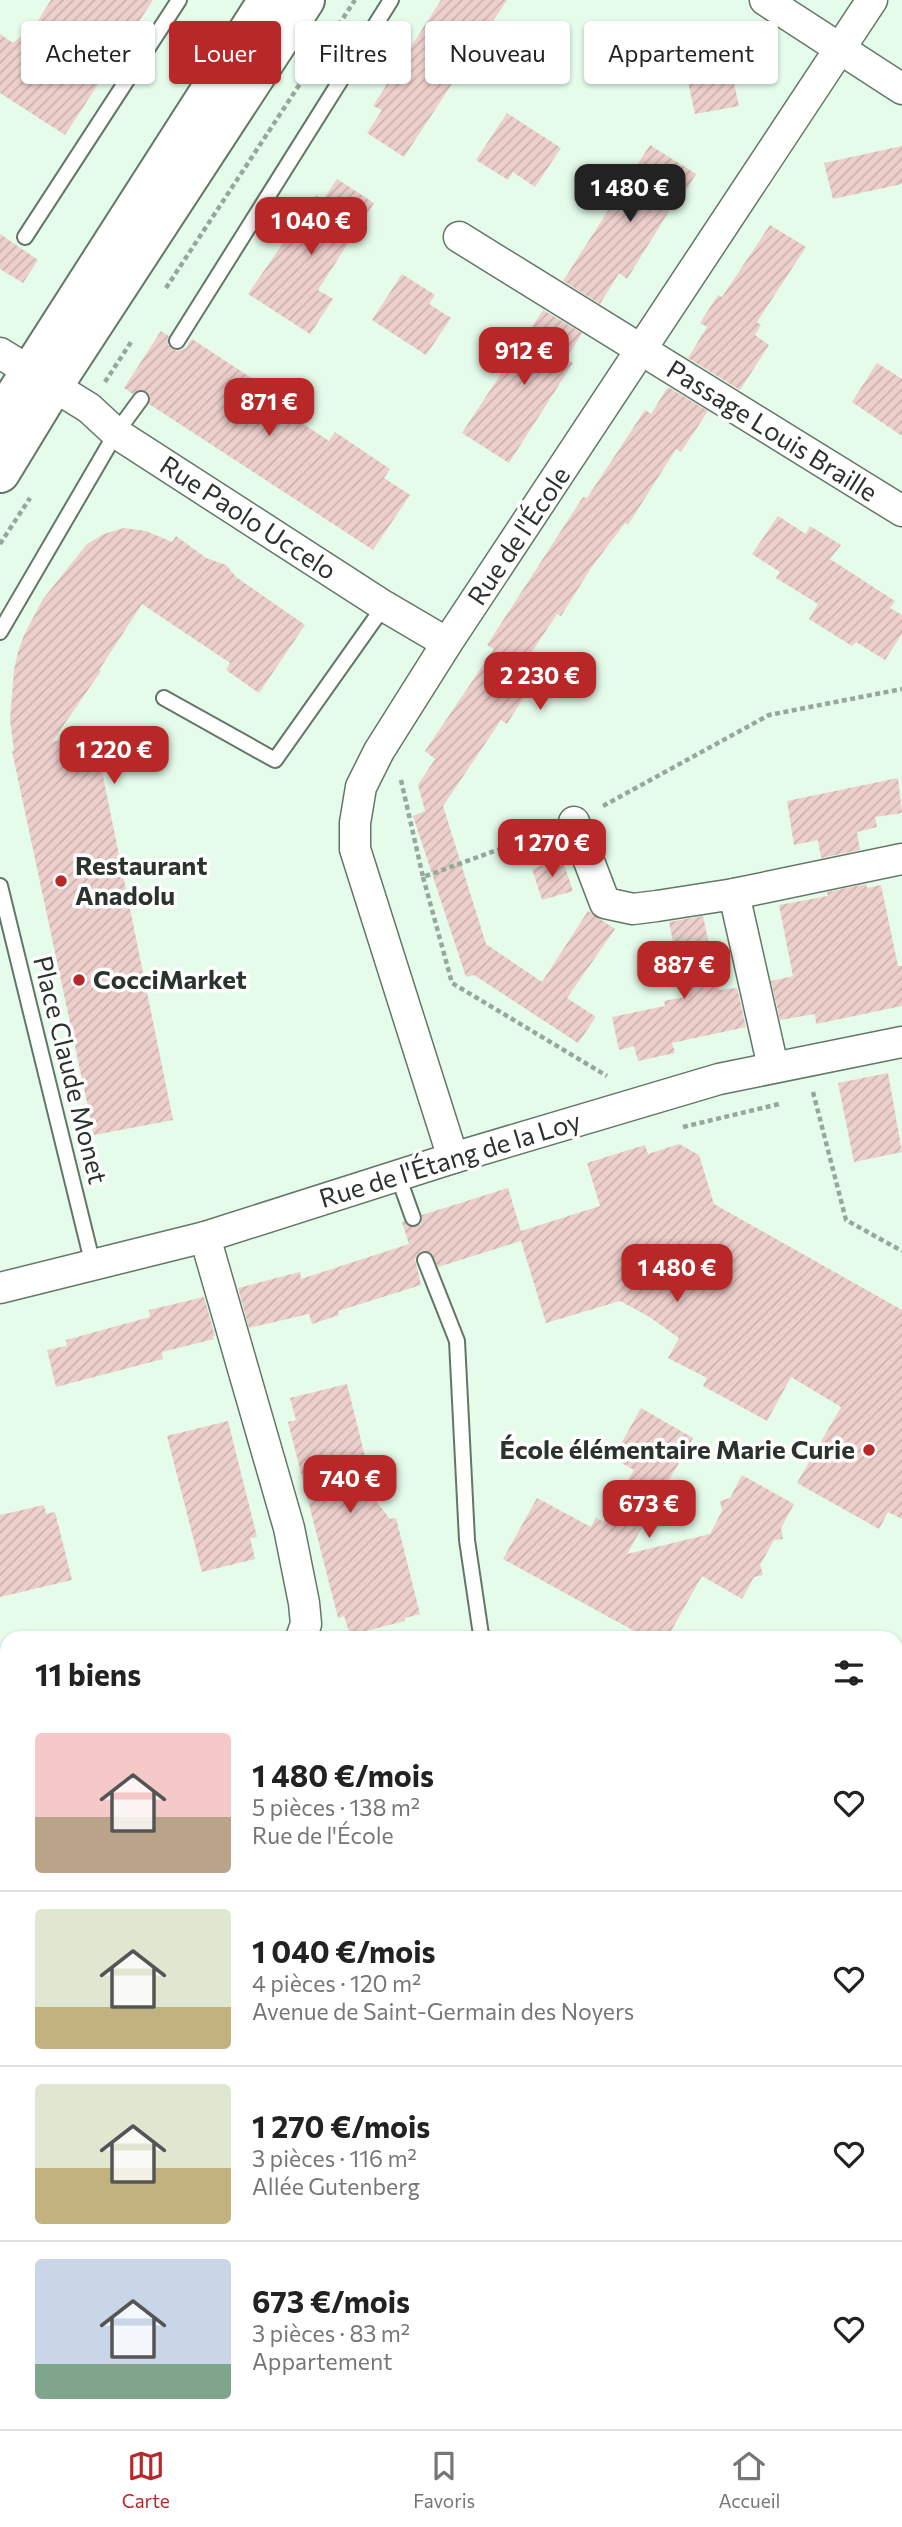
<!DOCTYPE html>
<html lang="fr">
<head>
<meta charset="utf-8">
<style>
	:root { --surface:#fff; --page:#f6f6f6; --text:#222; --muted:#767676; --line:#e0e0e0; --accent:#b82829 }
	body { margin:0; font-family:Commissioner,sans-serif; background:var(--page); color:var(--text); height:100vh; display:flex; flex-direction:column; font-size:26px; white-space:nowrap }
	* { box-sizing:border-box; margin:0 }
	p { font-size:23px; color:var(--muted) }
	.icon { flex:none; width:38px; height:38px; fill:none; stroke:currentColor; stroke-width:2; stroke-linecap:round; stroke-linejoin:round }
	.map { position:relative; flex:1; overflow:hidden }
	.details { position:absolute; left:0px; top:1631px; width:903px; height:798px; display:flex; flex-direction:column; background:var(--surface); border-radius:21px 21px 0 0; box-shadow:0 2px 5px #0004 }
	.details>* { flex:none }
	.top-card { position:absolute; left:21px; top:21px; width:861px; height:63px; display:flex; gap:14px }
	.price { position:absolute; translate:-50% -60px; padding:0 16px; border-radius:14px; background:var(--accent); color:#fff; font-size:23px; line-height:46px; filter:drop-shadow(0 2px 4px #0008) }
	.price::after { content:''; position:absolute; left:50%; top:42px; width:21px; height:16px; margin-left:-10px; background:inherit; clip-path:polygon(0 0,100% 0,50% 100%) }
	.price.active { background:#222; color:#fff }
	ul { padding:0; list-style:none }
	li { display:flex; align-items:center; gap:21px; height:175px; padding:0 35px }
	li+li { border-top:2px solid var(--line) }
	li span { display:grid; place-items:center; flex:none; width:196px; height:140px; border-radius:7px; color:#555 }
	li>.icon { margin-inline-start:auto }
	span .icon { width:84px; height:84px; fill:#fffc; stroke-width:1 }
	li b { font-size:30px }
	h2 { display:flex; justify-content:space-between; align-items:center; height:84px; padding:0 35px; font-size:30px }
	.tag { padding:0 24px; border-radius:7px; background:var(--surface); box-shadow:0 2px 5px #0004; font-size:24px; line-height:63px }
	.tag.active { background:var(--accent); color:#fff }
	.tab-bar { display:flex; justify-content:space-around; align-items:center; height:98px; border-top:2px solid var(--line); background:var(--surface); font-size:19px; color:var(--muted) }
	.tab-bar a { display:grid; justify-items:center; gap:4px }
	.tab-bar .active { color:var(--accent) }
	.map>svg:first-child { display:block }
	.building { fill:url(#building-hatch) }
	.lines { fill:none; stroke-linecap:round; stroke-linejoin:round }
	.lane-casing { stroke:#637767; stroke-width:18 }
	.street-casing { stroke:#637767; stroke-width:33 }
	.secondary-casing { stroke:#637767; stroke-width:42 }
	.path { stroke:#96a89a; stroke-width:4.5; stroke-dasharray:5 3.5; stroke-linecap:butt }
	.lane { stroke:#fff; stroke-width:14 }
	.street { stroke:#fff; stroke-width:30 }
	.secondary { stroke:#fff; stroke-width:38 }
	.poi-dot { fill:#b82829; stroke:#fff; stroke-width:2.5 }
	.labels { text-anchor:middle; stroke-width:7; stroke-linejoin:round; paint-order:stroke }
	.street-label { font-size:26px; fill:#2a332c; stroke:#fff }
	.poi-label { font-size:26px; font-weight:bold; fill:#2a332c; stroke:#fff; text-anchor:start }
</style>
</head>
<body>
<div class="map">
<svg width="902" height="2429" viewBox="0 0 902 2429">
	<defs>
		<pattern id="building-hatch" width="6" height="6" patternUnits="userSpaceOnUse" patternTransform="scale(1.75)"><rect width="6" height="6" fill="#edcfcb"/><path d="M-1 1l2-2M0 6l6-6M5 7l2-2" fill="none" stroke="#cbb2ae"/></pattern>
	</defs>
	<rect width="100%" height="100%" fill="#e5fcea"/>
	<g class="building">
		<path d="M51,0H153L65,135L0,93V34L13,43L37,22Z"/>
		<path d="M441,0H507L404,157L367,133L382,110L373,106Z"/>
		<path d="M736,39L744,81L734,83L739,106L695,114L681,50Z"/>
		<path d="M507,113L561,148L535,187L513,172L508,180L476,160Z"/>
		<path d="M650,145L696,174L674,210L671,208L627,279L619,273L600,304L563,281Z"/>
		<path d="M902,146V184L833,199L824,163Z"/>
		<path d="M337,179L374,203L318,290L333,299L310,334L248,294L316,195L323,200Z"/>
		<path d="M770,225L806,247L757,322L761,325L755,335L769,345L740,390L688,358L707,327L700,323L718,295L722,297Z"/>
		<path d="M0,234L38,260L23,283L0,269Z"/>
		<path d="M402,274L435,295L429,304L451,318L426,355L372,320Z"/>
		<path d="M543,310L582,333L566,359L573,363L509,463L462,433Z"/>
		<path d="M161,331L169,336L168,345L173,349L177,351L186,348L192,339L285,400L279,408L329,441L335,432L390,469L384,478L410,495L373,550L149,404L150,396L146,391L138,390L133,394L124,388Z"/>
		<path d="M877,363L902,379V436L852,402Z"/>
		<path d="M668,387L708,411L681,452L676,449L628,525L625,523L591,568L561,616L557,614L513,680L528,690L507,724L501,720L443,806L486,944L542,982L588,911L615,929L567,998L596,1017L578,1043L474,975L466,977L413,816L425,811L418,785L435,759L425,751L494,649L487,645L583,497L587,498L645,410L651,414Z"/>
		<path d="M778,516L806,534L810,526L841,545L830,559L895,601L890,608L902,615V634L885,660L856,642L852,646L809,619L818,604L776,578L780,572L752,554Z"/>
		<path d="M124,528L146,531L172,542L176,536L206,558L226,565L236,577L305,625L259,693L226,670L230,663L142,604L99,670L101,671L52,742L94,732L173,1120L94,1135L12,751H14L10,720L14,670L18,652L24,635L43,599L87,544L104,534Z"/>
		<path d="M898,778L902,813L875,817L877,827L857,832L860,850L821,858L818,840L794,845L787,801Z"/>
		<path d="M562,858L573,891L542,900L532,869Z"/>
		<path d="M866,884L867,888L881,885L898,966H902V1006L816,1024L815,1014L780,1020L771,981L793,976L779,905L828,896L827,892Z"/>
		<path d="M703,916L719,990L737,988L746,1027L672,1043L675,1053L638,1061L634,1046L619,1050L612,1017L665,1006L664,1001L684,997L669,922Z"/>
		<path d="M888,1073L902,1152L854,1162L838,1083Z"/>
		<path d="M679,1144L699,1155L714,1204L902,1310V1519L888,1512L879,1529L797,1483L841,1407L791,1377L767,1421L703,1386L707,1378L668,1358L679,1338L648,1316L620,1301L546,1323L521,1241L438,1267L431,1253L422,1251L415,1259L421,1285L338,1311L339,1315L312,1324L309,1314L249,1328L238,1288L300,1272L301,1279L409,1244L402,1222L404,1221L411,1227H416L421,1224L422,1215L508,1188L521,1231L600,1206L587,1163L645,1145L648,1154Z"/>
		<path d="M204,1297L215,1336H213L214,1339L162,1352L163,1359L56,1387L47,1350L67,1346L66,1340L150,1317L149,1310Z"/>
		<path d="M347,1384L376,1501L390,1519L396,1518L420,1614L405,1618V1621L350,1635L344,1616L338,1618L288,1422L296,1420L290,1398Z"/>
		<path d="M641,1408L693,1438L627,1554L710,1534L722,1511L720,1501L730,1498L742,1475L794,1504L781,1528L783,1539L774,1540L760,1565L763,1575L754,1577L742,1599L702,1576L667,1638H647L503,1559L537,1498L591,1527L596,1517L603,1522L634,1470L613,1458Z"/>
		<path d="M228,1421L257,1537L250,1538L255,1559L202,1572L167,1436Z"/>
		<path d="M44,1505L46,1514L55,1512L72,1580L0,1597V1515Z"/>
	</g>
	<g class="lines">
		<g class="lane-casing">
			<g id="lane">
				<path d="M25,237L179,0"/>
				<path d="M177,341L391,0"/>
				<path d="M0,632L116,433L141,399"/>
				<path d="M164,698L275,760L384,606"/>
				<path d="M0,886L93,1265"/>
				<path d="M398,1176L413,1218"/>
				<path d="M425,1260L457,1341L467,1540L481,1635"/>
			</g>
		</g>
		<g class="street-casing">
			<g id="street">
				<path d="M765,0L902,89"/>
				<path d="M459,237L902,511"/>
				<path d="M0,353L89,408L116,433L384,606L447,643"/>
				<path d="M574,822L605,903L633,909L657,906L734,894L902,859"/>
				<path d="M734,894L773,1067"/>
				<path d="M453,1158L355,849V823L361,787L379,751L447,643L872,0"/>
				<path d="M205,1237L289,1528L304,1603L306,1624L301,1638"/>
				<path d="M0,1288L205,1237L453,1158L719,1079L902,1042"/>
				<path d="M0,1802H7"/>
				<path d="M896,1928L902,1926"/>
				<path d="M0,2100L7,2099"/>
				<path d="M862,2422L864,2429"/>
				<path d="M127,2429V2422"/>
			</g>
		</g>
		<g class="secondary-casing">
			<g id="secondary">
				<path d="M0,419L268,0"/>
				<path d="M0,473L53,386L305,0"/>
			</g>
		</g>
		<g class="path">
			<path d="M166,288L355,0"/>
			<path d="M105,382L131,342"/>
			<path d="M0,544L30,498"/>
			<path d="M401,780L423,877L544,833"/>
			<path d="M603,806L769,715L902,689"/>
			<path d="M423,877L452,983L607,1076"/>
			<path d="M813,1092L846,1220L902,1251"/>
			<path d="M683,1127L779,1104"/>
			<path d="M0,2328H7"/>
		</g>
		<use href="#lane" class="lane"/>
		<use href="#street" class="street"/>
		<use href="#secondary" class="secondary"/>
	</g>
	<g class="poi-dot">
		<circle cx="61" cy="881" r="7"/>
		<circle cx="79" cy="980" r="7"/>
		<circle cx="869" cy="1450" r="7"/>
	</g>
	<g class="labels">
		<g class="street-label">
			<text transform="translate(772 431) rotate(32)" y="9">Passage Louis Braille</text>
			<text transform="translate(248 518) rotate(33)" y="9">Rue Paolo Uccelo</text>
			<text transform="translate(519 536) rotate(-56)" y="9">Rue de l'École</text>
			<text transform="translate(70 1070) rotate(76)" y="9">Place Claude Monet</text>
			<text transform="translate(450 1160) rotate(-17)" y="9">Rue de l'Étang de la Loy</text>
		</g>
		<g class="poi-label">
			<text x="75" y="875">Restaurant<tspan x="75" dy="30">Anadolu</tspan></text>
			<text x="93" y="989">CocciMarket</text>
			<text x="855" y="1459" text-anchor="end">École élémentaire Marie Curie</text>
		</g>
	</g>
</svg>
<b class="price active" style="left:630px;top:224px">1 480 €</b>
<b class="price" style="left:311px;top:257px">1 040 €</b>
<b class="price" style="left:524px;top:387px">912 €</b>
<b class="price" style="left:269px;top:438px">871 €</b>
<b class="price" style="left:540px;top:712px">2 230 €</b>
<b class="price" style="left:114px;top:786px">1 220 €</b>
<b class="price" style="left:552px;top:879px">1 270 €</b>
<b class="price" style="left:684px;top:1001px">887 €</b>
<b class="price" style="left:677px;top:1304px">1 480 €</b>
<b class="price" style="left:350px;top:1515px">740 €</b>
<b class="price" style="left:649px;top:1540px">673 €</b>
<div class="top-card">
<a class="tag">Acheter</a>
<a class="tag active">Louer</a>
<a class="tag">Filtres</a>
<a class="tag">Nouveau</a>
<a class="tag">Appartement</a>
</div>
<section class="details">
<h2>11 biens<svg class="icon" aria-label="filters" viewBox="0 0 24 24"><path d="M4 7h16M4 17h16"/><circle cx="9" cy="7" r="2"/><circle cx="15" cy="17" r="2"/></svg></h2>
<ul>
<li><span style="background:linear-gradient(#f6c9c9 60%,#b9a48a 0)"><svg class="icon" aria-label="home" viewBox="0 0 24 24"><path d="M3 11l9-7 9 7M6 9v11h12V9"/></svg></span><div><b>1 480 €/mois</b><p>5 pièces · 138 m²</p><p>Rue de l'École</p></div><svg class="icon" aria-label="heart" viewBox="0 0 24 24"><path d="M12 20l-8-8c-3-5 5-10 8-4 3-6 11-1 8 4z"/></svg></li>
<li><span style="background:linear-gradient(#dfe7d0 70%,#c2b280 0)"><svg class="icon" aria-label="home" viewBox="0 0 24 24"><path d="M3 11l9-7 9 7M6 9v11h12V9"/></svg></span><div><b>1 040 €/mois</b><p>4 pièces · 120 m²</p><p>Avenue de Saint-Germain des Noyers</p></div><svg class="icon" aria-label="heart" viewBox="0 0 24 24"><path d="M12 20l-8-8c-3-5 5-10 8-4 3-6 11-1 8 4z"/></svg></li>
<li><span style="background:linear-gradient(#dfe7d0 60%,#c2b280 0)"><svg class="icon" aria-label="home" viewBox="0 0 24 24"><path d="M3 11l9-7 9 7M6 9v11h12V9"/></svg></span><div><b>1 270 €/mois</b><p>3 pièces · 116 m²</p><p>Allée Gutenberg</p></div><svg class="icon" aria-label="heart" viewBox="0 0 24 24"><path d="M12 20l-8-8c-3-5 5-10 8-4 3-6 11-1 8 4z"/></svg></li>
<li><span style="background:linear-gradient(#c9d6e8 75%,#7fa58c 0)"><svg class="icon" aria-label="home" viewBox="0 0 24 24"><path d="M3 11l9-7 9 7M6 9v11h12V9"/></svg></span><div><b>673 €/mois</b><p>3 pièces · 83 m²</p><p>Appartement</p></div><svg class="icon" aria-label="heart" viewBox="0 0 24 24"><path d="M12 20l-8-8c-3-5 5-10 8-4 3-6 11-1 8 4z"/></svg></li>
</ul>
</section>
</div>
<nav class="tab-bar">
<a class="active"><svg class="icon" aria-label="map" viewBox="0 0 24 24"><path d="M3 6l6-2 6 2 6-2v14l-6 2-6-2-6 2zM9 4v14M15 6v14"/></svg>Carte</a>
<a><svg class="icon" aria-label="saved" viewBox="0 0 24 24"><path d="M7 4h10v16l-5-4-5 4z"/></svg>Favoris</a>
<a><svg class="icon" aria-label="home" viewBox="0 0 24 24"><path d="M3 11l9-7 9 7M6 9v11h12V9"/></svg>Accueil</a>
</nav>
</body>
</html>
